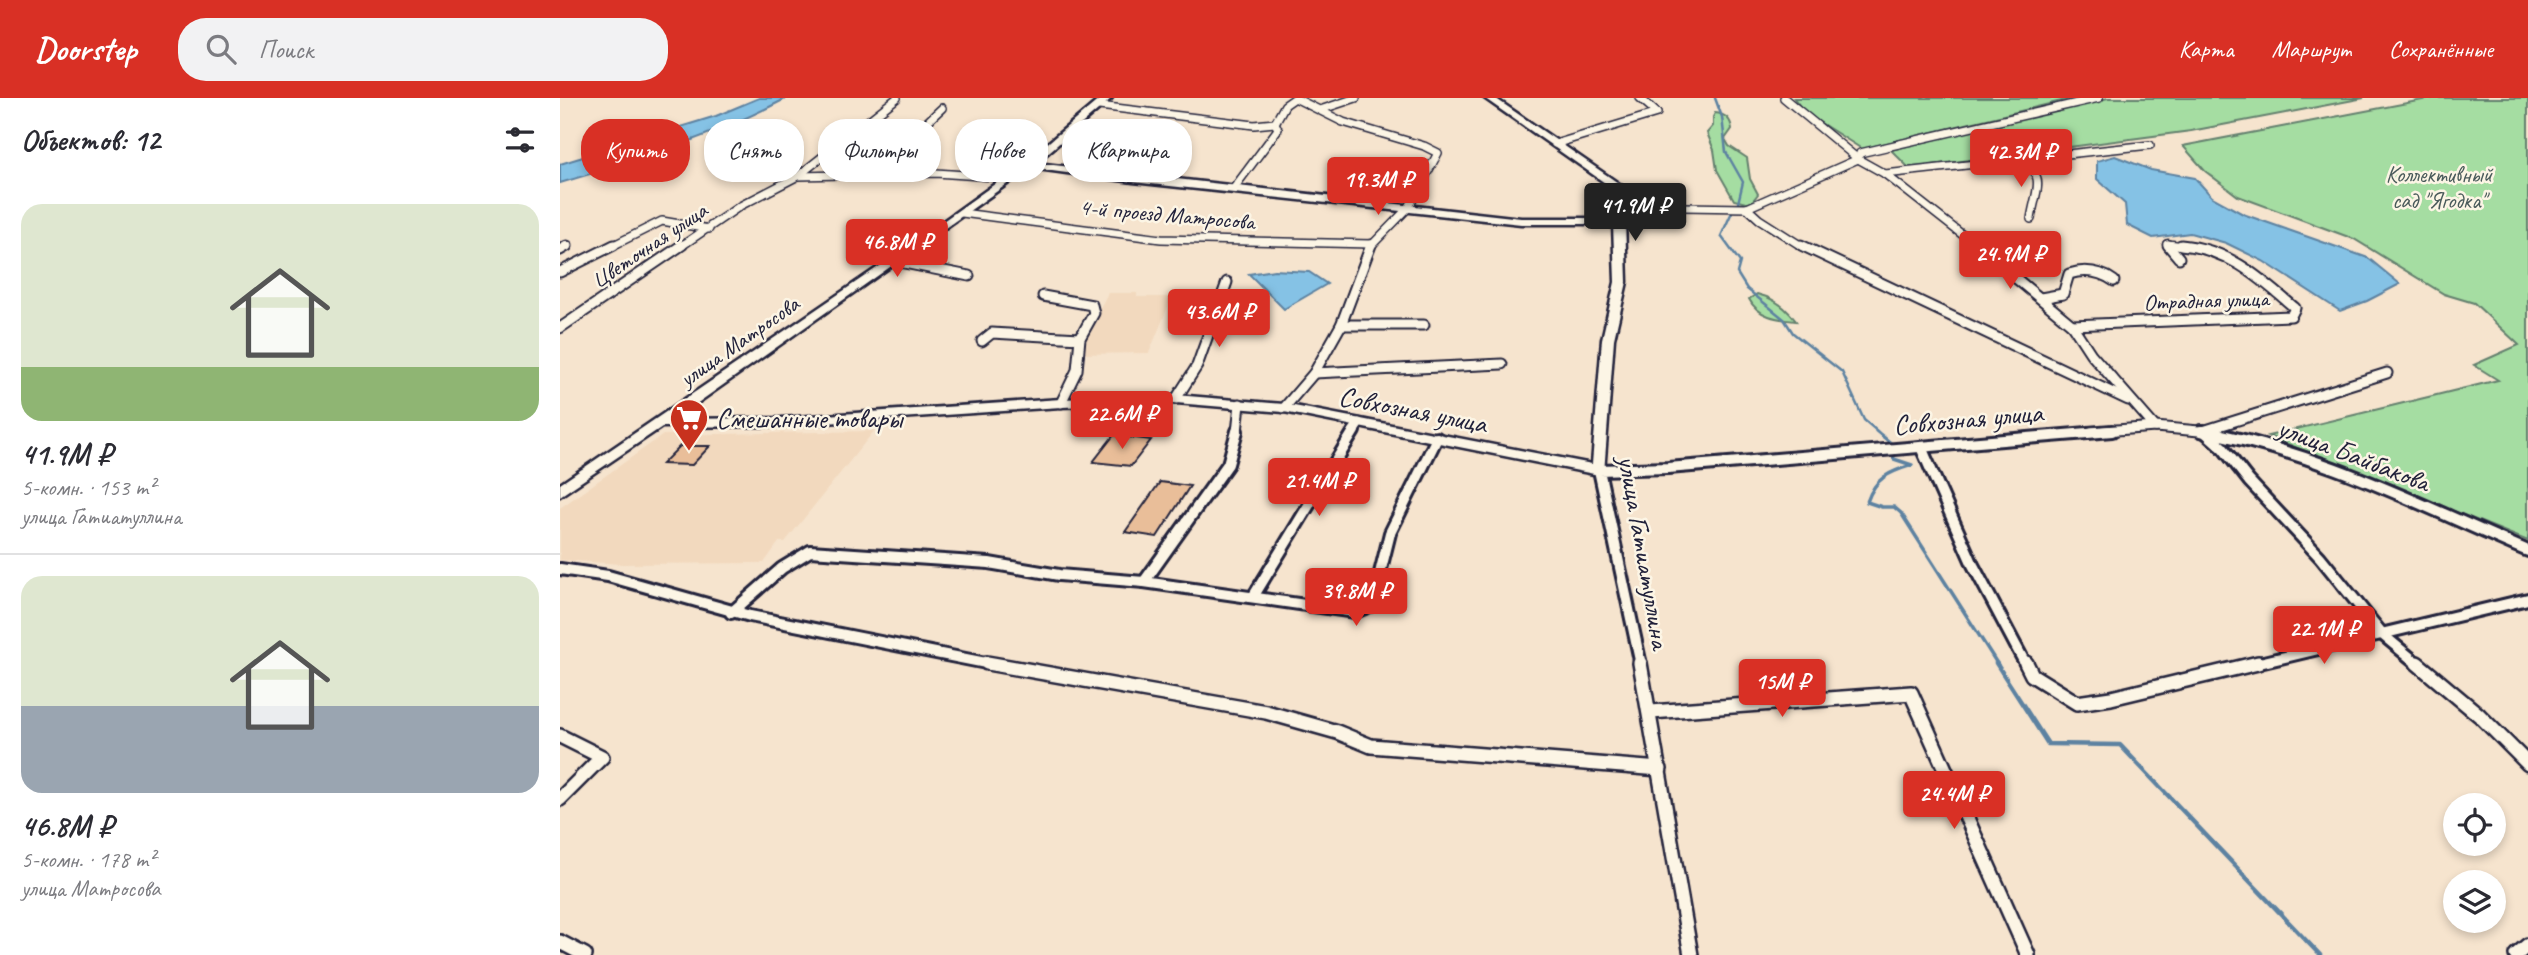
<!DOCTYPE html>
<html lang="ru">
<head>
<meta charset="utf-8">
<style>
	:root { --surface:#fff; --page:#f2f2f3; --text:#2b2b33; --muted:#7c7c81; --line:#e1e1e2; --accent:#d93025 }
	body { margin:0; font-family:Caveat,sans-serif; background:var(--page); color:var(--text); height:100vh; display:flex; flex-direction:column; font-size:26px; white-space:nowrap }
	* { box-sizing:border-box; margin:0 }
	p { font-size:23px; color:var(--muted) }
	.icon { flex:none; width:38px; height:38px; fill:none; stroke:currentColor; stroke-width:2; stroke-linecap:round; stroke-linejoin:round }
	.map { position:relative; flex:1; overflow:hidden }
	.panel { display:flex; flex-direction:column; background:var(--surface); width:560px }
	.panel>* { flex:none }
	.hud { position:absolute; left:21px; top:21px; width:665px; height:63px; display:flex; gap:14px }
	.fabs { position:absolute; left:1883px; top:695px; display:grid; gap:14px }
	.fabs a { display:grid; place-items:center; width:63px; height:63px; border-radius:50%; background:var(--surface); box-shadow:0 4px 10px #0003; font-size:35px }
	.price { position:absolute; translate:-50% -60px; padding:0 16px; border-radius:7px; background:var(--accent); color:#fff; font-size:23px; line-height:46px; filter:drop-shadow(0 2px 4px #0008) }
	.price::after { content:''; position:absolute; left:50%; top:42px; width:21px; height:16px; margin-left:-10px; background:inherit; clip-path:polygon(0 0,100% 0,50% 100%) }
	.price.selected { background:#222; color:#fff }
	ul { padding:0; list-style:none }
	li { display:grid; align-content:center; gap:14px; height:371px; padding:0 21px }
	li+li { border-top:2px solid var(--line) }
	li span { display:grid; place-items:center; height:217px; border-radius:21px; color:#555 }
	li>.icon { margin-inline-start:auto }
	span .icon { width:126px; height:126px; fill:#fffc; stroke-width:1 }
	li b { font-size:30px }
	h2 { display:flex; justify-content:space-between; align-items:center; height:84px; padding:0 21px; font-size:30px }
	.chip { padding:0 24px; border-radius:28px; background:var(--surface); box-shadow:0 4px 10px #0003; font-size:24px; line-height:63px }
	.chip.selected { background:var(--accent); color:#fff }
	header { display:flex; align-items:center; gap:42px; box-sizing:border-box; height:98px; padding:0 35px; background:var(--accent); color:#fff }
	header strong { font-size:33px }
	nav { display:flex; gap:38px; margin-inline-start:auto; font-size:24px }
	.search { width:490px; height:63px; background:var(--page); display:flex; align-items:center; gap:18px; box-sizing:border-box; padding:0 24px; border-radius:28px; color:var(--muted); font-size:26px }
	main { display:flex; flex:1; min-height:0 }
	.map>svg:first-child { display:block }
	.built { fill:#f2d9be }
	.green { fill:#a5dda2; stroke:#64806e; stroke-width:2 }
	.water { fill:#85c2e5; stroke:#5d82a1; stroke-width:2 }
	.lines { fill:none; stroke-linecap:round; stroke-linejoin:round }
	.stream-far2 { stroke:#5d82a1; stroke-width:2.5 }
	.stream-far1 { stroke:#5d82a1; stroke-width:3.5 }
	.stream { stroke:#5d82a1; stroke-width:4.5 }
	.building { fill:#e9be99; stroke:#22223b; stroke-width:2 }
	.street-far3-casing { stroke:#22223b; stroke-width:10 }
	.street-far2-casing { stroke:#22223b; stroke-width:13 }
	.street-far1-casing { stroke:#22223b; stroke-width:16 }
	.street-casing { stroke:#22223b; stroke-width:18 }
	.secondary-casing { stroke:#22223b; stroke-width:5 }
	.street-far3 { stroke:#fcf5e5; stroke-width:7 }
	.street-far2 { stroke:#fcf5e5; stroke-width:9 }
	.street-far1 { stroke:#fcf5e5; stroke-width:10 }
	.street { stroke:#fcf5e5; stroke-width:13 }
	.secondary { fill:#fcf5e5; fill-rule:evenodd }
	.labels { text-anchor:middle; stroke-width:5; stroke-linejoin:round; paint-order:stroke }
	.far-park-label { font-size:23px; fill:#495a5a; stroke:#fcf5e5 }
	.far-street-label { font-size:23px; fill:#22223b; stroke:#fcf5e5 }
	.street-label { font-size:28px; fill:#22223b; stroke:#fcf5e5 }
	.poi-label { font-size:28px; fill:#22223b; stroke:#fcf5e5; text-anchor:start }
</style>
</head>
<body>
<header>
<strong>Doorstep</strong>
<div class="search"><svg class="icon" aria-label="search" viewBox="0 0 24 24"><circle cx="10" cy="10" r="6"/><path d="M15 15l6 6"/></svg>Поиск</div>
<nav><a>Карта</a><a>Маршрут</a><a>Сохранённые</a></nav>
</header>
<main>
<section class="panel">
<h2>Объектов: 12<svg class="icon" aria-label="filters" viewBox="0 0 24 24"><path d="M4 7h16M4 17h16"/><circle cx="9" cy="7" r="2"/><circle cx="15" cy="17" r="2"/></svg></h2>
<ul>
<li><span style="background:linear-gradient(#dfe7d0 75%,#8fb573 0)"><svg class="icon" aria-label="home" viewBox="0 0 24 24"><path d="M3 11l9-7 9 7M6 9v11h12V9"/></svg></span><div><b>41.9M ₽</b><p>5-комн. · 153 m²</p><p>улица Гатиатуллина</p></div></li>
<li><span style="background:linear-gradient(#dfe7d0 60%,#9aa5b1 0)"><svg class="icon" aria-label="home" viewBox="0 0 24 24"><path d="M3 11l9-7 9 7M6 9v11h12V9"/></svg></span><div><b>46.8M ₽</b><p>5-комн. · 178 m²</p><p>улица Матросова</p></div></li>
</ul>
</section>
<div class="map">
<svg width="1968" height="857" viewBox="0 0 1968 857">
	<rect width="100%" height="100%" fill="#f6e4ce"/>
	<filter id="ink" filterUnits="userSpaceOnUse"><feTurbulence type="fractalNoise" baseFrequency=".0143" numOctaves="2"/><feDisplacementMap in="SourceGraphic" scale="14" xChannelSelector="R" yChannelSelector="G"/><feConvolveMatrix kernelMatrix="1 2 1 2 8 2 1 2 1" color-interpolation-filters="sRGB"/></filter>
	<g filter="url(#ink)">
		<g class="built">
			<path d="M548,195H577V199H612L589,255L515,256Z"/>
			<path d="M314,333L225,444H219L204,465L61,466L0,462V410L103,337Z"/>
		</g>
		<g class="green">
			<path d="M1234,0H1514L1302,51L1245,15Z"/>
			<path d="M1548,0H1804L1631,33L1349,70L1331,52Z"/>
			<path d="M1873,0H1968V443L1708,338L1938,282L1914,267L1959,247L1914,205L1884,196L1794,141L1678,98L1645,73L1623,48Z"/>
			<path d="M1155,15C1165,16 1171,21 1172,31L1165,41L1169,48L1187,60L1190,81L1198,96L1190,106L1174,102L1157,72L1154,52L1147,35L1153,28V19Z"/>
			<path d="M1197,196C1214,200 1226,209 1236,223C1217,221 1198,219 1189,201Z"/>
		</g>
		<g class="water">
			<path d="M199,0H227C155,38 78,62 0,85V66L156,18Z"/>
			<path d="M1555,58L1591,72L1635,80L1652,99L1683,116L1808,160L1840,186L1807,203L1780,213L1703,163L1666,145L1630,135L1593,140L1567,127L1565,106L1537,81V63Z"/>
			<path d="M714,172L749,174L767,186L724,211L689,176Z"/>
		</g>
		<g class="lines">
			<g class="stream-far2">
				<path d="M1155,0L1162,19L1166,54L1183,84L1178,105"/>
				<path d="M1172,114L1161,138L1180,164L1177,175L1187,191L1224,221L1233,235L1282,274L1304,322L1318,334"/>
			</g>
			<g class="stream-far1">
				<path d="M1316,333L1332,346"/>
				<path d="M1333,357L1334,361L1352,367C1329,374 1315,380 1307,404L1322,409H1334L1341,415L1438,567"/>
			</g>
			<path class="stream" d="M1436,565L1488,646L1560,647L1760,857"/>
		</g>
		<g class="building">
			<path d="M554,337L591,342L571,368L533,364Z"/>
			<path d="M120,348H150L132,367L102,366Z"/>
			<path d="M600,384L630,388L597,439L565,434Z"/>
		</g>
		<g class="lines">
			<g class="street-far3-casing">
				<g id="street-far3">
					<path d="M1224,0L1298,61L1325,76L1418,149"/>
					<path d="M539,8L694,27L715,25"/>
					<path d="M760,12L796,0"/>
					<path d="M995,46L1097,15L1080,0"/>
					<path d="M1458,60C1488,79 1476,89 1471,121"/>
					<path d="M313,75L382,10"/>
					<path d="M1325,76L1590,47"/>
					<path d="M238,78L376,75L450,80"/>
					<path d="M674,90L718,31L715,25L725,7L735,0L783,24L864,48L878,55L849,109L810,149"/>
					<path d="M1059,108L1187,110L1298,61L1300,55L1539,0"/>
					<path d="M1187,110L1199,121L1243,149"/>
					<path d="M402,115L601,141L811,146"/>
					<path d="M50,149L102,123L149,131"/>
					<path d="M120,149L180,108L238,78L337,0"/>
					<path d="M1609,149L1607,146L1635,149"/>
				</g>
			</g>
			<g class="street-far2-casing">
				<g id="street-far2">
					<path d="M1241,147L1568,302"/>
					<path d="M1416,147L1512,227L1531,256L1595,329"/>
					<path d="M1608,147L1619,160"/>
					<path d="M0,152L7,148"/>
					<path d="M334,163L409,178"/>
					<path d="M0,174L54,147"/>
					<path d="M483,198L532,207L534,215L520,240L517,272L501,305"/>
					<path d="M1481,200L1503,196L1509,176C1525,171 1540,173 1554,183"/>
					<path d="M781,227H864"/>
					<path d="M1512,227L1731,218L1735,210C1700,180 1669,151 1621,147"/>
					<path d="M0,230L122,147"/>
					<path d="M422,243L432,235L520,240"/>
					<path d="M754,275L942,266"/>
					<path d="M616,301L637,268L667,184"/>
					<path d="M724,310L754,275L781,227L811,147"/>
					<path d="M677,334L680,306"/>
					<path d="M793,334L799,325"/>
					<path d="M1531,334L1595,329L1650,334"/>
					<path d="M1645,334L1643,333L1827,275"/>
				</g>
			</g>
			<g class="street-far1-casing">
				<g id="street-far1">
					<path d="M1641,333C1757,353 1860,407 1968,453"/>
					<path d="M1644,333L1663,350L1689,383L1760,459L1823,537L1859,567"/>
					<path d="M1361,349L1413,467L1466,567"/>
					<path d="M0,471L48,478L190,518L436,567"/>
					<path d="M584,484L795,514L812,507L830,435L877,340"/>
					<path d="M693,499L794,333"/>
					<path d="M171,515L222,470L250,453L429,465L499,477L584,484L668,366L677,333"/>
					<path d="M1081,567L1039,372L1108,370L1552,333"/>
					<path d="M1691,567L1968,501"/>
				</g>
			</g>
			<g class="street-casing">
				<g id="street">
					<path d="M427,565L706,614L777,634L811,648L1100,671"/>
					<path d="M1080,565L1131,857"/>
					<path d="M1466,565L1472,577L1517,605L1551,600L1698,565"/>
					<path d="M1857,565L1919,617L1968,666"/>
					<path d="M1091,614L1351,595L1468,857"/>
					<path d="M0,638L42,659L0,701"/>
					<path d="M0,844L25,857"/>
					<path d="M1956,857L1968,847"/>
				</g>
			</g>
			<g class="secondary-casing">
				<path id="secondary" d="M541,0H552L476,65L961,120H1053L1055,92L924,0H935L1064,89L1067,184L1054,241L1044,375L1039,377L724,314L616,305L501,309L221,328L102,329L0,398V386L330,161L464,65ZM470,70L573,84L961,126H1053L1055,184L1042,241L1032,366L724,306L616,297L501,301L221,320L115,321Z"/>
			</g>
			<use href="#street-far3" class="street-far3"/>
			<use href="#street-far2" class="street-far2"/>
			<use href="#street-far1" class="street-far1"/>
			<use href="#street" class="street"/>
			<use href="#secondary" class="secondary"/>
		</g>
	</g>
	<defs>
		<g id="supermarket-pin" transform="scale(2.0125)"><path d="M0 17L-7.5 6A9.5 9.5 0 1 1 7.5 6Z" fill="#c8321e" stroke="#fcf5e5"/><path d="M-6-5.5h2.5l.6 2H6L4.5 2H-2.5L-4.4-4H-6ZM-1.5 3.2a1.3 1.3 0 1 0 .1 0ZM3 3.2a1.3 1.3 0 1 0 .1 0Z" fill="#fff"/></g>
	</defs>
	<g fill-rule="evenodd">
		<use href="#supermarket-pin" x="129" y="320"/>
	</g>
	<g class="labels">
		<g class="far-park-label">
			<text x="1879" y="84">Коллективный<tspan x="1879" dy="26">сад "Ягодка"</tspan></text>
		</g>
		<g class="far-street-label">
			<text transform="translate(607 116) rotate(5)" y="8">4-й проезд Матросова</text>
			<text transform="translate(89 147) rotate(-34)" y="8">Цветочная улица</text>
			<text transform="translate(1646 202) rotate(-2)" y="8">Отрадная улица</text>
			<text transform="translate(179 243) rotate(-35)" y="8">улица Матросова</text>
		</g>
		<g class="street-label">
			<text transform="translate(853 311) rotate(11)" y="10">Совхозная улица</text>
			<text transform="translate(1408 320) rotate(-5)" y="10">Совхозная улица</text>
			<text transform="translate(1794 356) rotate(21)" y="10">улица Байбакова</text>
			<text transform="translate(1085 454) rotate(80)" y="10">улица Гатиатуллина</text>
		</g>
		<g class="poi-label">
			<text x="156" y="330">Смешанные товары</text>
		</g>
	</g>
</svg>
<div class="fabs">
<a><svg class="icon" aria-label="locate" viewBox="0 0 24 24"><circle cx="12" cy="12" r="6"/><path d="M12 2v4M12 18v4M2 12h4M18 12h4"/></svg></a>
<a><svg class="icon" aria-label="layers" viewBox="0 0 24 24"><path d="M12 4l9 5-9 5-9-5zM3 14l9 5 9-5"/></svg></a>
</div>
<b class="price" style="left:1461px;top:91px">42.3M ₽</b>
<b class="price" style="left:818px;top:119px">19.3M ₽</b>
<b class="price selected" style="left:1075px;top:145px">41.9M ₽</b>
<b class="price" style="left:337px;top:181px">46.8M ₽</b>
<b class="price" style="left:1450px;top:193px">24.9M ₽</b>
<b class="price" style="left:659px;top:251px">43.6M ₽</b>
<b class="price" style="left:562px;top:353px">22.6M ₽</b>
<b class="price" style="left:759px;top:420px">21.4M ₽</b>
<b class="price" style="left:796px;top:530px">39.8M ₽</b>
<b class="price" style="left:1764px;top:568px">22.1M ₽</b>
<b class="price" style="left:1222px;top:621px">15M ₽</b>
<b class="price" style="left:1394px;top:733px">24.4M ₽</b>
<div class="hud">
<a class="chip selected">Купить</a>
<a class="chip">Снять</a>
<a class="chip">Фильтры</a>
<a class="chip">Новое</a>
<a class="chip">Квартира</a>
</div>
</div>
</main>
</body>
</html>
